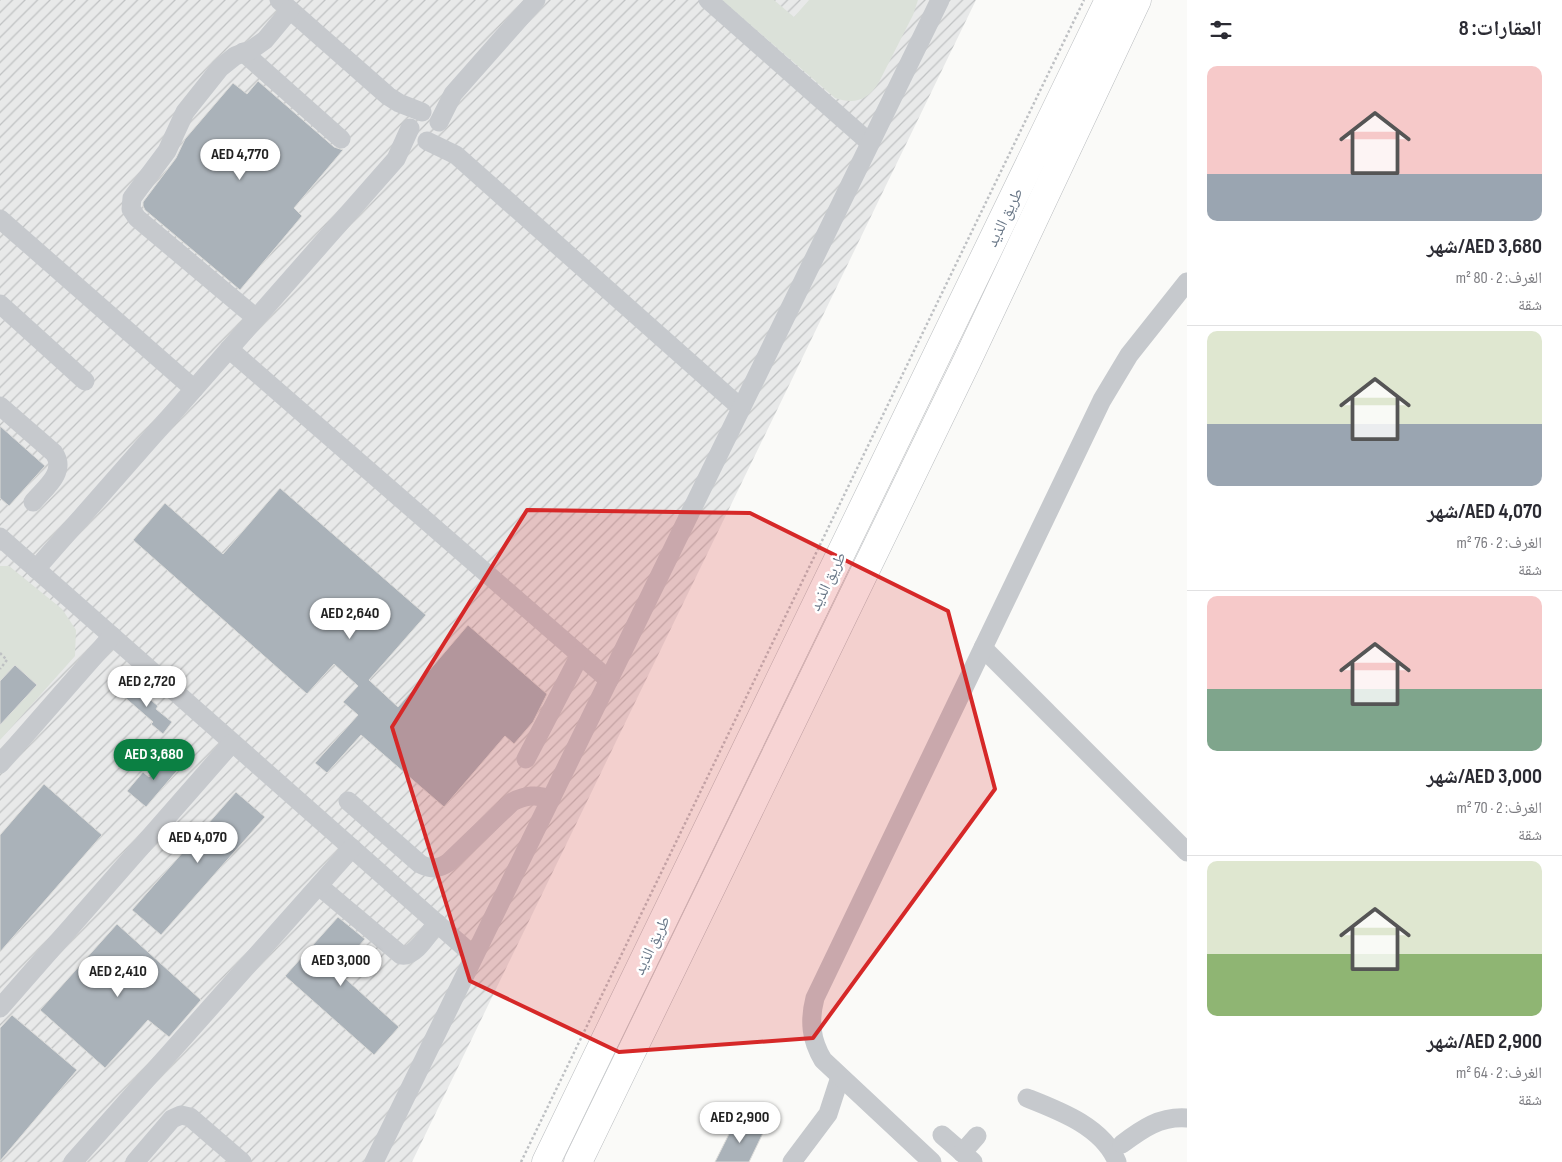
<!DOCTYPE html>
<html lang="ar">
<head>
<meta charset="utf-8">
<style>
	:root { --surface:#fff; --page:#f2f2f3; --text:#2b2b33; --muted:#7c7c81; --line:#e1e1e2; --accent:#0b8043 }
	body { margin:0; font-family:"Sofia Sans Condensed","Noto Naskh Arabic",sans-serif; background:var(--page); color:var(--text); direction:rtl; height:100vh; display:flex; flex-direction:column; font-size:19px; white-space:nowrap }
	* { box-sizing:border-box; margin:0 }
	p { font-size:16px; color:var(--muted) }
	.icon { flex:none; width:28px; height:28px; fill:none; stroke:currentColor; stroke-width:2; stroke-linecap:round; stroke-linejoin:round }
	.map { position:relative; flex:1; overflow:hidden; direction:ltr }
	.panel { display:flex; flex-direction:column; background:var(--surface); width:375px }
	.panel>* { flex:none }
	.price { position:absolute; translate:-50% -42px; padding:0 11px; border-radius:18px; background:#fff; color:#222; font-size:16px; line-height:32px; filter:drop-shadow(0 1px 2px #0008) }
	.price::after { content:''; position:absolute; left:50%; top:30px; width:15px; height:11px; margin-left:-8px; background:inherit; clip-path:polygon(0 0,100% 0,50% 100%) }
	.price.selected { background:var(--accent); color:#fff }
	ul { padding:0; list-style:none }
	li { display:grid; align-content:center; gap:10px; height:265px; padding:0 20px }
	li+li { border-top:1px solid var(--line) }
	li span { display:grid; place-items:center; height:155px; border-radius:10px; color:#555 }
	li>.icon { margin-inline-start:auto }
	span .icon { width:90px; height:90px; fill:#fffc; stroke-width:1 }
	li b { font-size:21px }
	h2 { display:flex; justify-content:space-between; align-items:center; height:60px; padding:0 20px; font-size:21px }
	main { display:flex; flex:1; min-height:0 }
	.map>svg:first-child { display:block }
	.industrial { fill:url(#industrial-furrows) }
	.green { fill:#dbe1d9 }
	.building { fill:#aab2b9; stroke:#dcdcda }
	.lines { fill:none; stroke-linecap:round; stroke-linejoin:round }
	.highway-casing { stroke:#b9bcbf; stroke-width:29 }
	.path { stroke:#bec0c3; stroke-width:2.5; stroke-dasharray:2.5 2.5; stroke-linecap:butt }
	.minor { stroke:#c6c9cd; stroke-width:19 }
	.highway { stroke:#fff; stroke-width:28 }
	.marked { fill:#d62828; fill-opacity:0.2; stroke:#d62828; stroke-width:4; stroke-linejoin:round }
	.labels { text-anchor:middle; stroke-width:5; stroke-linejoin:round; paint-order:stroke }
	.street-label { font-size:16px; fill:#6a7888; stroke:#fff }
</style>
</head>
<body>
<main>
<section class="panel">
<h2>العقارات: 8<svg class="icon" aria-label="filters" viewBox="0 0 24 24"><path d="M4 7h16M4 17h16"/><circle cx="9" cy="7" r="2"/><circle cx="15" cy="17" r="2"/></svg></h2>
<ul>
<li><span style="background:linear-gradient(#f6c9c9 70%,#9aa5b1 0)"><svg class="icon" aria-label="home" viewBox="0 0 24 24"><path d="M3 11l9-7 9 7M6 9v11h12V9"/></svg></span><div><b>AED 3,680/شهر</b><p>الغرف: 2 · 80 m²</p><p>شقة</p></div></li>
<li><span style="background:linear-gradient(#dfe7d0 60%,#9aa5b1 0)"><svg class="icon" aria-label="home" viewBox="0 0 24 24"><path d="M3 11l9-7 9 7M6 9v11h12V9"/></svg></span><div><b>AED 4,070/شهر</b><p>الغرف: 2 · 76 m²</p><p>شقة</p></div></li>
<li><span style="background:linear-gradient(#f6c9c9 60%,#7fa58c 0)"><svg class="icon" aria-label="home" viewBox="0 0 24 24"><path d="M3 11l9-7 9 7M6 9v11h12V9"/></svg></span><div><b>AED 3,000/شهر</b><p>الغرف: 2 · 70 m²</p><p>شقة</p></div></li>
<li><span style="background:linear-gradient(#dfe7d0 60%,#8fb573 0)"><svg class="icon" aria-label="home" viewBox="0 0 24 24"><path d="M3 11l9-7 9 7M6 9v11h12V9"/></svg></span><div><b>AED 2,900/شهر</b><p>الغرف: 2 · 64 m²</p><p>شقة</p></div></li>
</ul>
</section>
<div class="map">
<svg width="1187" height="1162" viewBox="0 0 1187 1162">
	<defs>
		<pattern id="industrial-furrows" width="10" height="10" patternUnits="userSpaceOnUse" patternTransform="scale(1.25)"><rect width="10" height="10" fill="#e8e9e9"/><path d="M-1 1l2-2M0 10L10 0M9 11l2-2" fill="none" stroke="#c0c2c3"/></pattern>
	</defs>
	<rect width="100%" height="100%" fill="#fafaf8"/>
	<path class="industrial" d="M0,0H976L412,1162H0Z"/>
	<g class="green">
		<path d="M722,0H774L794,17L809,0H918L913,15L879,82C868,100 855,105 835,98Z"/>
		<path d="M0,566H9L62,609L76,630L75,656L0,740V725L36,685L15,665L0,681Z"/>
	</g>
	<g class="building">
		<path d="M258,81L334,147L343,150L294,208L302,216L240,290L145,210L143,206V202L176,158L185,139L233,83L247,94Z"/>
		<path d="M0,426L45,466L9,506L0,498Z"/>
		<path d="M280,488L426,615L369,680L398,707L468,625L547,694L533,722L514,744L505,736L444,807L361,735L327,773L315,763L358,715L343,702L358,686L334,664L307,694L133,540L165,503L223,554Z"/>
		<path d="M15,665L37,685L0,725V681Z"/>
		<path d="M132,684L158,706L156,709L172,722L163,734L151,724L153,722L122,695Z"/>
		<path d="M169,753L182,765L146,807L127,791L143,772L149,777Z"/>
		<path d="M44,784L102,835L0,952V835Z"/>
		<path d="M236,792L265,817L161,935L132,910Z"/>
		<path d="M338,917L365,939L337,971L399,1027L374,1055L285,976Z"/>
		<path d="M117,924L201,1000L169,1037L148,1020L105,1068L40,1010Z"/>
		<path d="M12,1015L77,1070L0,1161V1028Z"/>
		<path d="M736,1120L763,1133L749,1162H715Z"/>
	</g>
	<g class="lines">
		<g class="highway-casing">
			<g id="highway">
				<path d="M546,1162L1109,0"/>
				<path d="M578,1162L967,361L1137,0"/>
			</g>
		</g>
		<g class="path">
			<path d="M0,653L7,660L0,669"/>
			<path d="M521,1162L1084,0"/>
		</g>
		<g class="minor">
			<path d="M279,0L388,96L399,103L422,112"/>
			<path d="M708,0L870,143"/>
			<path d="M243,52L341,139"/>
			<path d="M439,122L453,94L536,0"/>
			<path d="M427,141L456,155L741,408"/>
			<path d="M0,219L194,389"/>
			<path d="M0,304L85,381"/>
			<path d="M256,318L137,218L131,209L132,198L167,151L185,112L220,68L235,56L251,50L265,40L290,10"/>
			<path d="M229,349L609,680"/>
			<path d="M0,406L54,453C67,472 45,488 33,502"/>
			<path d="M0,537L474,956"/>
			<path d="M36,569L396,159L410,128"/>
			<path d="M983,648L1187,852"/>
			<path d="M526,759L580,655"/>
			<path d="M0,764L112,636"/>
			<path d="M348,801L420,864C431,870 439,869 449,862L512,802C526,795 536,794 551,799"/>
			<path d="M319,886L401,955C415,958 428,934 437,923"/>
			<path d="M0,1008L232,743"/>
			<path d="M1027,1098C1060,1111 1103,1127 1117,1162"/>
			<path d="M942,1135L973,1162"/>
			<path d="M1122,1144C1142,1129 1160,1116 1187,1118"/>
			<path d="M962,1153L977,1136"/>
			<path d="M73,1162L352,848"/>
			<path d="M135,1162L172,1119L181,1115L190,1117L242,1162"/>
			<path d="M374,1162L940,0"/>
			<path d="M792,1162L828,1114L840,1077"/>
			<path d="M932,1162L823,1060C811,1040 809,1021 815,998L1102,400L1129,355L1187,282"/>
		</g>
		<use href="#highway" class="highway"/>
	</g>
	<path class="marked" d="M527,510L750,513L948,611L995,789L813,1038L619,1052L470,981L392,727Z"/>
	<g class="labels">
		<g class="street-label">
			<text transform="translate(1004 217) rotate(-64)" y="6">طريق الذيد</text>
			<text transform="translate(827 581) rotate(-64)" y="6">طريق الذيد</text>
			<text transform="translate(651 945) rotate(-64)" y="6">طريق الذيد</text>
		</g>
	</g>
</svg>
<b class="price" style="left:240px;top:181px">AED 4,770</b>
<b class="price" style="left:350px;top:640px">AED 2,640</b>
<b class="price" style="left:147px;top:708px">AED 2,720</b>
<b class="price selected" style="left:154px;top:781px">AED 3,680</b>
<b class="price" style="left:198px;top:864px">AED 4,070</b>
<b class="price" style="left:341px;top:987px">AED 3,000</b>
<b class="price" style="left:118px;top:998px">AED 2,410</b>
<b class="price" style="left:740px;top:1144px">AED 2,900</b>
</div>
</main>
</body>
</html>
